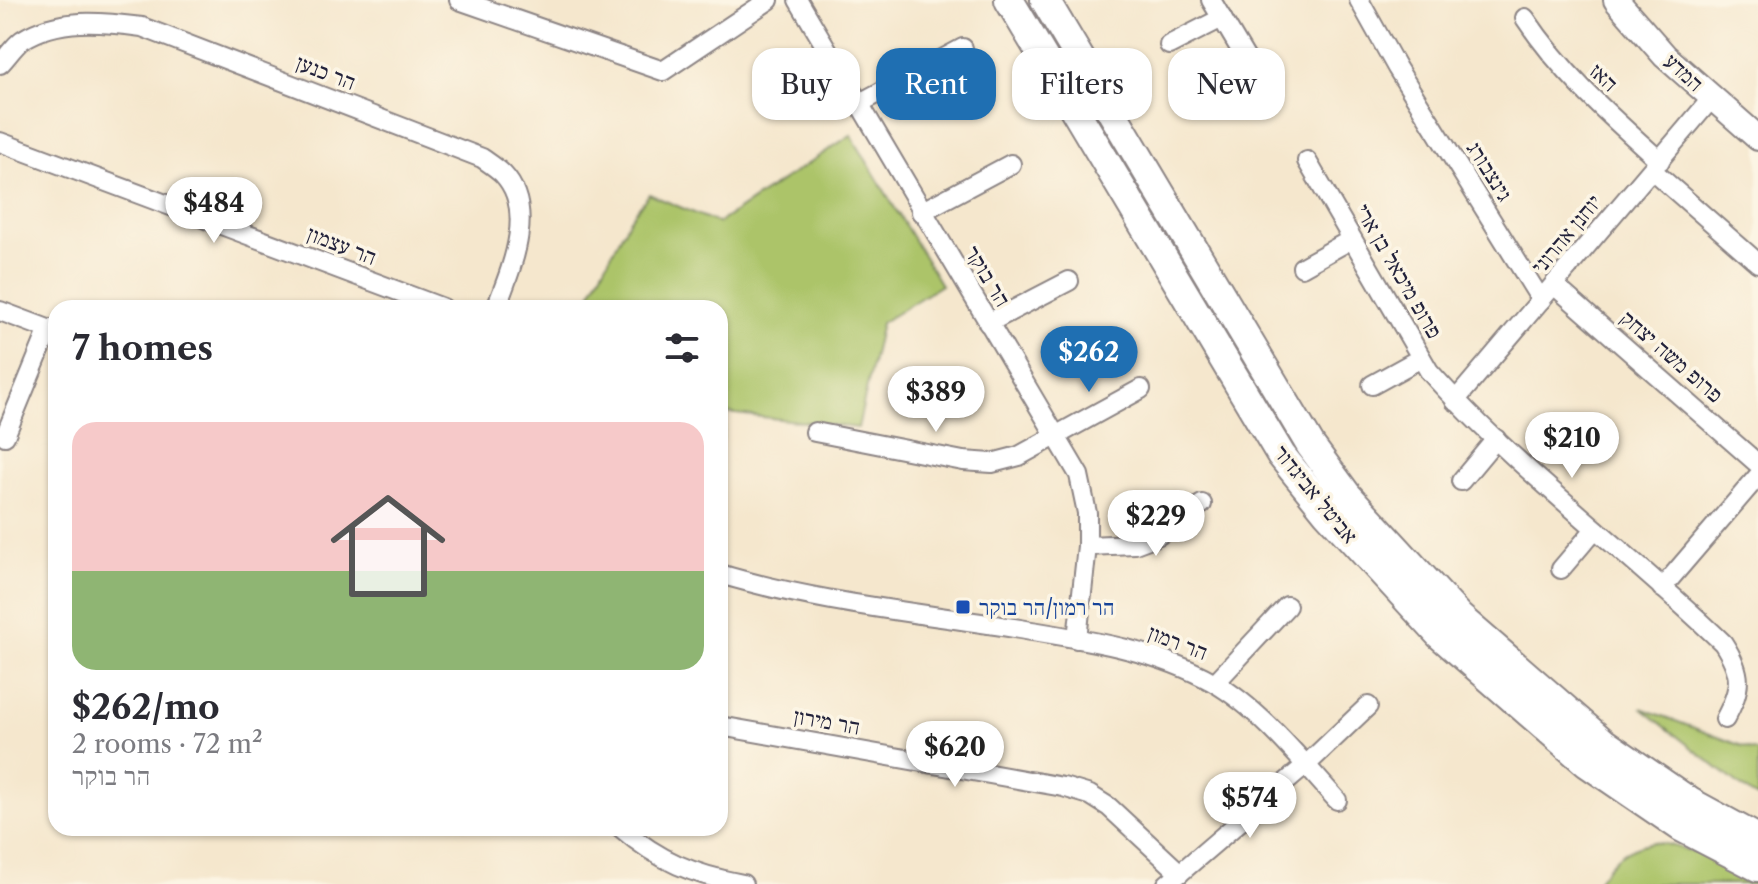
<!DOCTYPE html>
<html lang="en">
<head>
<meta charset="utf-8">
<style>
	:root { --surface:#fff; --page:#f2f2f3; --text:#2b2b33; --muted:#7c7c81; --line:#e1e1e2; --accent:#1f6fb2 }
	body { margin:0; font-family:"Libre Caslon Text","Frank Ruhl Libre",serif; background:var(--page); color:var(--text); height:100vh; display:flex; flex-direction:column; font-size:30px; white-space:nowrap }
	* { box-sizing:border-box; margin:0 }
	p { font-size:26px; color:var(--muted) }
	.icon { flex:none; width:44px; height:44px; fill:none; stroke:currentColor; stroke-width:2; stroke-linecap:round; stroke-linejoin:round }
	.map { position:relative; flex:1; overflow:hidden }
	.drawer { position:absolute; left:48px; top:300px; width:680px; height:536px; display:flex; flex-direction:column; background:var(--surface); border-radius:24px; box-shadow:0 2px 6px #0004 }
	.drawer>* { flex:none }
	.hud { position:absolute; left:752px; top:48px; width:760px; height:72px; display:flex; gap:16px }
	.price { position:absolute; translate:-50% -68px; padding:0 18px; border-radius:28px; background:#fff; color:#222; font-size:26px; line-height:52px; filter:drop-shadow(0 2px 4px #0008) }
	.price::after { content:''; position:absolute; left:50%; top:48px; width:24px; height:18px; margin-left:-12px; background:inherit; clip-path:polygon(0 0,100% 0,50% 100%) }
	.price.on { background:var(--accent); color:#fff }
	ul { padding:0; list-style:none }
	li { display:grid; align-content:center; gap:16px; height:424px; padding:0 24px }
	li+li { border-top:2px solid var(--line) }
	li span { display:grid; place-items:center; height:248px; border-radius:24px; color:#555 }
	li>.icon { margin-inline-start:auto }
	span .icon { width:144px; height:144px; fill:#fffc; stroke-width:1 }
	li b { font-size:34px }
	h2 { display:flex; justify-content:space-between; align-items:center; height:96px; padding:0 24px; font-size:34px }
	.pill { padding:0 28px; border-radius:24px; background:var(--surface); box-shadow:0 2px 6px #0004; font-size:28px; line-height:72px }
	.pill.on { background:var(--accent); color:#fff }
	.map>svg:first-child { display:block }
	.green { fill:#acc469; stroke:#677352; stroke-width:2 }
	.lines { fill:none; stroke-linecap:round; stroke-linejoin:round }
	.street-casing { stroke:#8c8484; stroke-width:22 }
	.secondary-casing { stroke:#8c8484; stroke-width:28 }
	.primary-casing { stroke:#8c8484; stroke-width:32 }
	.street { stroke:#fff; stroke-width:18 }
	.secondary { stroke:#fff; stroke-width:24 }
	.primary { stroke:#fff; stroke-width:28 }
	.transit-dot { fill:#1a4fb4; stroke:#fcf5e5; stroke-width:3 }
	.labels { text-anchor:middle; stroke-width:7; stroke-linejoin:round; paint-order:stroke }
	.street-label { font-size:22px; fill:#22223b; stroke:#fcf5e5 }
	.transit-label { font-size:22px; fill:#164399; stroke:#fcf5e5; text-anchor:start }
</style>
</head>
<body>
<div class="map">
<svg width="1758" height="884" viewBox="0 0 1758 884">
	<rect width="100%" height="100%" fill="#fcf5e5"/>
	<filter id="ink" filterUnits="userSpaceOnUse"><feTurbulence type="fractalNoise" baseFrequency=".0125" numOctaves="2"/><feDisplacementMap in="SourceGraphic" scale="16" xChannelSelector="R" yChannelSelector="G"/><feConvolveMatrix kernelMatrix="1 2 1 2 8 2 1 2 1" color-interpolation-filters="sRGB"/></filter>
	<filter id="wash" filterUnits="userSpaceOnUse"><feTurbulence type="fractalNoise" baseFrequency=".006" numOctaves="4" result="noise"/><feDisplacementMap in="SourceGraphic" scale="32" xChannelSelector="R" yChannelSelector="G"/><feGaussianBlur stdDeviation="1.8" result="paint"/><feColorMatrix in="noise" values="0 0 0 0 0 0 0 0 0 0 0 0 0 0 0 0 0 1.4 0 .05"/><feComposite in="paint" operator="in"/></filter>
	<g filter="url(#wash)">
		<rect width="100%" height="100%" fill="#f5e7cd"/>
		<g class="green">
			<path d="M851,135L941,285L881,323L858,428L727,413L720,449V308H580L584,306L630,219L649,194L718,223Z"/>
			<path d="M1641,708L1758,752V798L1752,795Z"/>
			<path d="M1653,842C1683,846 1737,865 1758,884H1595C1614,859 1621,849 1653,842Z"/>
		</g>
	</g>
	<g filter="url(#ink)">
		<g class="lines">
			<g class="street-casing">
				<g id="street">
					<path d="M459,0L663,71L769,0"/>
					<path d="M798,0L1079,475L1087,513V546L1077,639"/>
					<path d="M1211,0L1270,99"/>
					<path d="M1359,0L1397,68L1541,300"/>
					<path d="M1525,18C1564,76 1608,114 1660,161"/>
					<path d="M1169,45L1222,18"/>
					<path d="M0,64C7,57 14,46 22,40C58,17 102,22 142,27L482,158C489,163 497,168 503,174C537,210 511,269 496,308"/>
					<path d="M858,104L963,48"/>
					<path d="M0,142L443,308"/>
					<path d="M1307,161L1429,371C1518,471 1627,550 1723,643C1743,674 1742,687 1725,719"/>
					<path d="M1652,170L1758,263"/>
					<path d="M921,212L1011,164"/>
					<path d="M1302,267L1352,239"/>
					<path d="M1554,285L1758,464"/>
					<path d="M0,311L56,332"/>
					<path d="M988,323L1069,281"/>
					<path d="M1372,385L1421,358"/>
					<path d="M1455,401L1712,98"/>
					<path d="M815,432L963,461L992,463L1019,456L1141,389"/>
					<path d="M5,436L49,329"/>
					<path d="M1461,481L1496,439"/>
					<path d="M1087,546L1135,544L1159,535L1202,504"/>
					<path d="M1561,569L1595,529"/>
					<path d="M720,574C817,603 921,613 1020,629C1086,640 1154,649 1213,682C1260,709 1301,760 1337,800"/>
					<path d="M1662,588L1758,476"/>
					<path d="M1215,683L1287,606"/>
					<path d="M720,726L1063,787L1090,795L1109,807L1180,873"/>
					<path d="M621,828C659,861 694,875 743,884"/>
					<path d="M1167,884L1306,765L1368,706"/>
				</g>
			</g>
			<g class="secondary-casing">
				<path id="secondary" d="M1616,0L1665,56L1758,138"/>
			</g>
			<g class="primary-casing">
				<g id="primary">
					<path d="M1009,0L1281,455L1327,512L1440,635L1587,763L1681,827L1758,867"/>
					<path d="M1045,0L1311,446L1347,495L1459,617L1604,743L1690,802L1758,839"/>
				</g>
			</g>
			<use href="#street" class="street"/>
			<use href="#secondary" class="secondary"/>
			<use href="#primary" class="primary"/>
		</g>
	</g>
	<rect class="transit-dot" x="955" y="599" width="16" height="16" rx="4"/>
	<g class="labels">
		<g class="street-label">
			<text transform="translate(326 72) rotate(21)" y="8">הר כנען</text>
			<text transform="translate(1684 72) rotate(43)" y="8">המדע</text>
			<text transform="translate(1604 77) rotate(44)" y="8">האז</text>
			<text transform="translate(1490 171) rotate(58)" y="8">גינצבורג</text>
			<text transform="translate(1566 234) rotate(-50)" y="8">יוחנן אהרוני</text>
			<text transform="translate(342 245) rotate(21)" y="8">הר עצמון</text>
			<text transform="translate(1399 271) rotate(60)" y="8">פרופ מיכאל בן ארי</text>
			<text transform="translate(988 276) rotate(59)" y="8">הר בוקר</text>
			<text transform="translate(1672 356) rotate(41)" y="8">פרופ משה יצחק</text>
			<text transform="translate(1316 494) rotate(51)" y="8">אביטל אביגדור</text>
			<text transform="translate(1178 642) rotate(21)" y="8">הר רמון</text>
			<text transform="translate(827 721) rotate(10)" y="8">הר מירון</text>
		</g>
		<g class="transit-label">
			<text x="979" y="615">הר רמון/הר בוקר</text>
		</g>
	</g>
</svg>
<b class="price" style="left:214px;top:245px">$484</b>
<b class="price on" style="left:1089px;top:394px">$262</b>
<b class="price" style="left:936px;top:434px">$389</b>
<b class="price" style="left:1572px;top:480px">$210</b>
<b class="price" style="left:1156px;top:558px">$229</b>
<b class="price" style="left:955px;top:789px">$620</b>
<b class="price" style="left:1250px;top:840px">$574</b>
<div class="hud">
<a class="pill">Buy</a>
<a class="pill on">Rent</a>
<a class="pill">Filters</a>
<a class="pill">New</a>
</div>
<section class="drawer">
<h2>7 homes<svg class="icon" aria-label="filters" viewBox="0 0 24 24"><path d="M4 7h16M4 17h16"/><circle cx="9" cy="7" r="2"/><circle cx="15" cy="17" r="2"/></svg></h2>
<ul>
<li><span style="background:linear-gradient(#f6c9c9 60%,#8fb573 0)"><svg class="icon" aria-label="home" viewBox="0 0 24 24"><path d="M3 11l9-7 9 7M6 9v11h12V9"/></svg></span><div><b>$262/mo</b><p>2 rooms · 72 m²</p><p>הר בוקר</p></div></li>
</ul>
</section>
</div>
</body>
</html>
